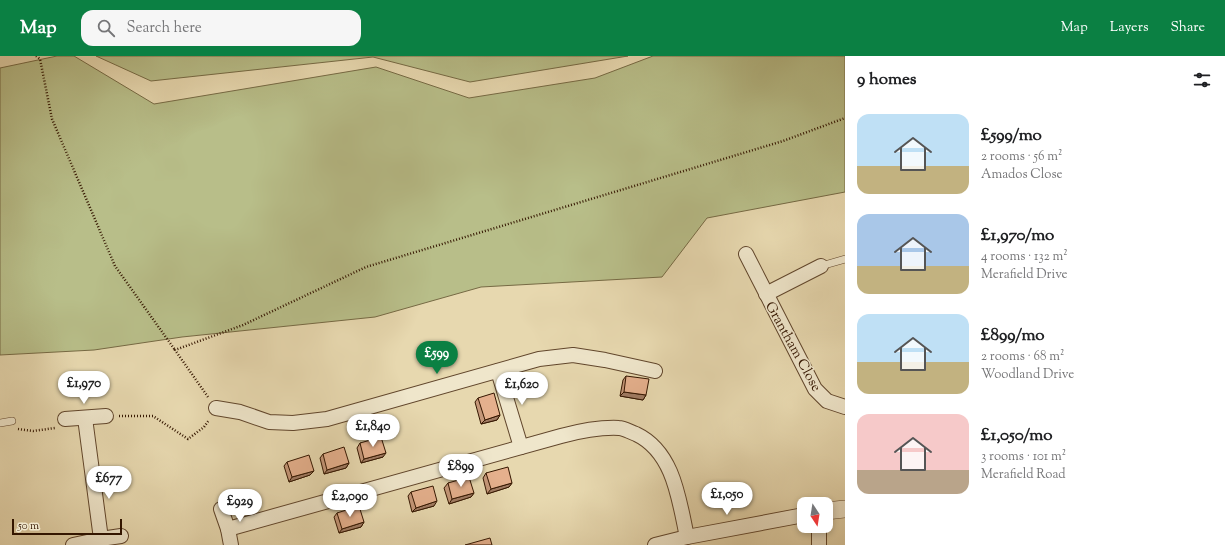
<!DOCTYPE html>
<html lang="en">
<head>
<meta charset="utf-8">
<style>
	:root { --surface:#fff; --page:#f6f6f6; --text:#202124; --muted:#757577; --accent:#0b8043 }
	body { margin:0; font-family:"Sorts Mill Goudy",serif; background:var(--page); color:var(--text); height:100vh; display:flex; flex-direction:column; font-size:15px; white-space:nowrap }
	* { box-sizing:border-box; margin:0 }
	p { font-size:13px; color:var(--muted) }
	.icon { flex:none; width:22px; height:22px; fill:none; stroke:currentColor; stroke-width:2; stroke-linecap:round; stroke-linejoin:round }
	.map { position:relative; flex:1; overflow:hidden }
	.drawer { display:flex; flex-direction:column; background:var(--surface); width:380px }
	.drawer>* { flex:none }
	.needle { width:26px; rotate:168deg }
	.tools { position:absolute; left:797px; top:441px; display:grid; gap:8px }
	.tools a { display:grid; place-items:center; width:36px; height:36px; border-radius:8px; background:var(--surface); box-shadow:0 2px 6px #0003; font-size:20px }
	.scale { position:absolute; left:12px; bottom:10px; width:110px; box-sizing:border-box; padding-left:4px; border:2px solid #341600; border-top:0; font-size:11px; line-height:14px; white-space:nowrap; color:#341600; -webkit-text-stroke:3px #efe6cb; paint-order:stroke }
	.price { position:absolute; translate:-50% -34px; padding:0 9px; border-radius:14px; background:#fff; color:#222; font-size:13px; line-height:26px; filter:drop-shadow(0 1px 2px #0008) }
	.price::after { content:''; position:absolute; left:50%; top:24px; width:12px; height:9px; margin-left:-6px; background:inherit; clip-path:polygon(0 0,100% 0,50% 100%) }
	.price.current { background:var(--accent); color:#fff }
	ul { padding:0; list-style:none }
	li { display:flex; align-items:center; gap:12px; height:100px; padding:0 12px }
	li span { display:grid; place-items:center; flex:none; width:112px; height:80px; border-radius:12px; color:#555 }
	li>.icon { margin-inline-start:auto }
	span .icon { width:48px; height:48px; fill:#fffc; stroke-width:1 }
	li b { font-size:17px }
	h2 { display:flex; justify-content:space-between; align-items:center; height:48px; padding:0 12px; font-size:17px }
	header { display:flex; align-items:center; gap:24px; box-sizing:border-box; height:56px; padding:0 20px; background:var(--accent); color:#fff }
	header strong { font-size:19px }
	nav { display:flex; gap:22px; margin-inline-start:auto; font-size:14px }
	.search { width:280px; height:36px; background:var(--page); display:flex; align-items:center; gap:10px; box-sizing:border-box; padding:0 14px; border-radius:12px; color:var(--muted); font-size:15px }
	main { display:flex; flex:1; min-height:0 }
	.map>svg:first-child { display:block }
	.green { fill:#b8be89; stroke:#766a44 }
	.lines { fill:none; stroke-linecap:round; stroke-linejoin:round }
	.service-casing { stroke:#61462c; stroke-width:8 }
	.minor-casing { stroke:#61462c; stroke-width:16 }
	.tertiary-casing { stroke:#61462c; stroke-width:18 }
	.path { stroke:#341600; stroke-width:2.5; stroke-dasharray:1 2; stroke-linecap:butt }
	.service { stroke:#efe6cb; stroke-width:7 }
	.minor { stroke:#efe6cb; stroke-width:14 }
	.tertiary { stroke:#efe6cb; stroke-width:17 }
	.wall { fill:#c59779; stroke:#341600 }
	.shaded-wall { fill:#a07b63; stroke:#341600 }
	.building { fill:#e5b08d; stroke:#341600 }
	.labels { text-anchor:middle; stroke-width:3; stroke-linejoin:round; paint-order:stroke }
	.street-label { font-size:14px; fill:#341600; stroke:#efe6cb }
</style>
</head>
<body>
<header>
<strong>Map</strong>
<div class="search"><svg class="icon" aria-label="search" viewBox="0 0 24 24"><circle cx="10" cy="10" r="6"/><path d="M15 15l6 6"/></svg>Search here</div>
<nav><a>Map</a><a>Layers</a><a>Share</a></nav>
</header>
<main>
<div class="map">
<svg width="845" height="489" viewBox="0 0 845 489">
	<rect width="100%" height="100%" fill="#e7d8af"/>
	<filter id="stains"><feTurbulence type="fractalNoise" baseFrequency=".005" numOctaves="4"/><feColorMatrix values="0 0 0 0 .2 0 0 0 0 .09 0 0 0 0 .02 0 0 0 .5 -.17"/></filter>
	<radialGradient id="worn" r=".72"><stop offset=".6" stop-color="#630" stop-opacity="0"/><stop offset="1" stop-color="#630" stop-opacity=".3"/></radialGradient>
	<g class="green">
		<path d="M57,0H74L154,48L376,11L469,42L595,22L653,0H845V136L707,162L662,221L481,231L375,261L182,281L94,294L0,299V12Z"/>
		<path d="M96,0H628L470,26L373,1L151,25Z"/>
	</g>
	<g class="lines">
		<g class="service-casing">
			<g id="service">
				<path d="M821,210L845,203"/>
				<path d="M0,367L12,365"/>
			</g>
		</g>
		<g class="minor-casing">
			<g id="minor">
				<path d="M746,198L815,333L827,345L845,351"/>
				<path d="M766,238L821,210"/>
				<path d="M498,315L521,391"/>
				<path d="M216,352L240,356L269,366L293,367L327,363L539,303L573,299L605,304L655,315"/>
				<path d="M65,363L106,360"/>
				<path d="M221,453L228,473L231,489"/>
				<path d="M228,473L561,380C580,375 599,371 619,372C624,372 630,376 636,378C674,396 679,444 687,481"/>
				<path d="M101,483L121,480"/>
				<path d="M73,489L101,483L85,362"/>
				<path d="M655,489L687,481L804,459"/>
				<path d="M819,489V470"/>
			</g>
		</g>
		<g class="tertiary-casing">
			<path id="tertiary" d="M826,455L845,453"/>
		</g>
		<g class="path">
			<path d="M36,0L40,3L52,63L115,210L175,294"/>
			<path d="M208,341L175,294L243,269L366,211L783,85L845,62"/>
			<path d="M119,360H153L188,383L204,371L209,364"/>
			<path d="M18,373L33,375L55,372"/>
		</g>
		<use href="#service" class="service"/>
		<use href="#minor" class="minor"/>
		<use href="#tertiary" class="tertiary"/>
	</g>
	<g class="wall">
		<path d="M626,320L646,339L643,344L620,340L623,324Z"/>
		<path d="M478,342L500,359L497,364L481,368L475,346Z"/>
		<path d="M360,387L383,401L361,407L357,392Z"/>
		<path d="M323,398L349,407L346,412L324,418L320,402Z"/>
		<path d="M287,406L310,419L289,426L284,410Z"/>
		<path d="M486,417L512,427L509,431L487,438L483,422Z"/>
		<path d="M448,427L474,437L471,441L449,448L444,432Z"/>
		<path d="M411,436L434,450L412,456L408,440Z"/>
		<path d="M337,457L364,466L361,471L339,477L334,461Z"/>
	</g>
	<g class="shaded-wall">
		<path d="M624,336L646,339L643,344L620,340Z"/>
		<path d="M500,359L497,364L481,368L485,364Z"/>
		<path d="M386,397L383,401L361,407L364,403Z"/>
		<path d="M349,407L346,412L324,418L327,414Z"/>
		<path d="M314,415L310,419L289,426L292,421Z"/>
		<path d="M512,427L509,431L487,438L491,433Z"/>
		<path d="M474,437L471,441L449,448L452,443Z"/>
		<path d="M437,445L434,450L412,456L416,452Z"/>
		<path d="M364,466L361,471L339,477L342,473Z"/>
	</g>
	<g class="building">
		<path d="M626,320L649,323L646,339L624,336Z"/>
		<path d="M494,337L500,359L485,364L478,342Z"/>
		<path d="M381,381L386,397L364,403L360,387Z"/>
		<path d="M344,391L349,407L327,414L323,398Z"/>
		<path d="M309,399L314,415L292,421L287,406Z"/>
		<path d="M508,411L512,427L491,433L486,417Z"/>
		<path d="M469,421L474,437L452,443L448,427Z"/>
		<path d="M433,430L437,445L416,452L411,436Z"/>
		<path d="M359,450L364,466L342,473L337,457Z"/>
		<path d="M490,482L492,489H465Z"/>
	</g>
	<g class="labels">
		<g class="street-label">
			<text transform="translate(794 290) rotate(61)" y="5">Grantham Close</text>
		</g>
	</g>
	<rect width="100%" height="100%" filter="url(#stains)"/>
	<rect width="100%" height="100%" fill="url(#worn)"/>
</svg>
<div class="tools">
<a><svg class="needle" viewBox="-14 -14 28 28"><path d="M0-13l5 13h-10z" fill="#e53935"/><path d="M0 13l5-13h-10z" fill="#757577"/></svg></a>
</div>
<div class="scale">50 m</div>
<b class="price current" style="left:437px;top:319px">£599</b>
<b class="price" style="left:84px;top:349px">£1,970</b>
<b class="price" style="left:522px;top:350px">£1,620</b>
<b class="price" style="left:373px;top:392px">£1,840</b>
<b class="price" style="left:461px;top:432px">£899</b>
<b class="price" style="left:109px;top:444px">£677</b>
<b class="price" style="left:727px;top:460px">£1,050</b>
<b class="price" style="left:350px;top:462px">£2,090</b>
<b class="price" style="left:240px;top:467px">£929</b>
</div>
<section class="drawer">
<h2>9 homes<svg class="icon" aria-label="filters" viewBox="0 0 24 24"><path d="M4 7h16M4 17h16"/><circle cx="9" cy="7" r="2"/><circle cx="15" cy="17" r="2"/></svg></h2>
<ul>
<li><span style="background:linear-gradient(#bfe0f5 65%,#c2b280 0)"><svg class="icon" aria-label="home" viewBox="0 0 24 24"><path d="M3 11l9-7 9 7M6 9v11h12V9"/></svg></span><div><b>£599/mo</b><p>2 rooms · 56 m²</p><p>Amados Close</p></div></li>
<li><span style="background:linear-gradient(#a9c7e8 65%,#c2b280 0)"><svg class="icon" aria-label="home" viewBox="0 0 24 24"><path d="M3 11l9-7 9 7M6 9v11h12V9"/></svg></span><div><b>£1,970/mo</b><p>4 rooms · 132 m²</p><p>Merafield Drive</p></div></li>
<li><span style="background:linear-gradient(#bfe0f5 60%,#c2b280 0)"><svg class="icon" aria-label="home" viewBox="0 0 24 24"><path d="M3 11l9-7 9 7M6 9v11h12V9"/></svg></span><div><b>£899/mo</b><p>2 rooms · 68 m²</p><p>Woodland Drive</p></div></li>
<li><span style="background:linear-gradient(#f6c9c9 70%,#b9a48a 0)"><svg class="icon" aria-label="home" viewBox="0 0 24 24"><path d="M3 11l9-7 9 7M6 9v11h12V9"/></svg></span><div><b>£1,050/mo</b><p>3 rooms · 101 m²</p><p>Merafield Road</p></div></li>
</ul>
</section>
</main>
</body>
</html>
